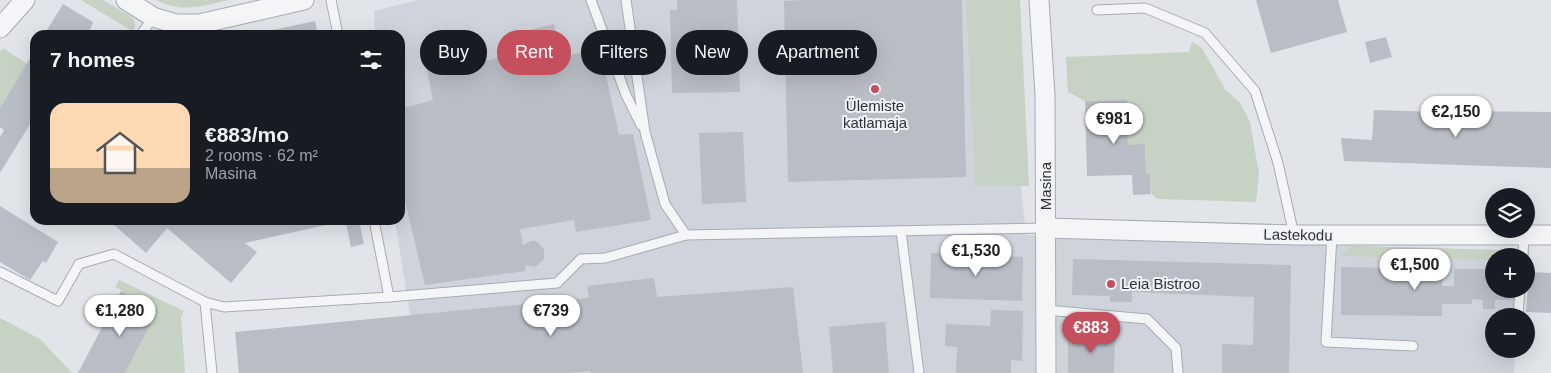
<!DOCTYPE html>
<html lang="en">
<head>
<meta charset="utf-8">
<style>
	:root { --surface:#171b24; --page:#242831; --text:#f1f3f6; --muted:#9ea1a6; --accent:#c54f5d }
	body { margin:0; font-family:Arial,sans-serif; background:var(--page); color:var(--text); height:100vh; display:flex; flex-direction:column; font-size:19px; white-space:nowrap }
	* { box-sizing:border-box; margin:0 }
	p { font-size:16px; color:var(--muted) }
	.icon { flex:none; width:28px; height:28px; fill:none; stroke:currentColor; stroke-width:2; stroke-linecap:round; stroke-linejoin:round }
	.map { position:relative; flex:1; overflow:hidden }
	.drawer { position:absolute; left:30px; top:30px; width:375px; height:195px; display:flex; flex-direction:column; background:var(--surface); border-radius:15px; box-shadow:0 5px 20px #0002 }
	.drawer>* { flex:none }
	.hud { position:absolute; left:420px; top:30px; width:475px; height:45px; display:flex; gap:10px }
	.controls { position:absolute; left:1485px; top:188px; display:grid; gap:10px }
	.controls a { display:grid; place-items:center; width:50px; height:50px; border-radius:50%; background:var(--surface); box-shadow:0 5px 20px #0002; font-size:25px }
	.price { position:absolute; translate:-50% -42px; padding:0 11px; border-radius:18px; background:#fff; color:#222; font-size:16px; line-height:32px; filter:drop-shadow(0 1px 2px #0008) }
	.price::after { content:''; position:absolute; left:50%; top:30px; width:15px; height:11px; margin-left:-8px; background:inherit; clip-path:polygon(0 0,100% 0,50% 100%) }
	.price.current { background:var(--accent); color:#fff }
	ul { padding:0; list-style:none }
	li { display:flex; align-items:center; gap:15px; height:125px; padding:0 20px }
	li span { display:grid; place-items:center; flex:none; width:140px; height:100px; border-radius:15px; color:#555 }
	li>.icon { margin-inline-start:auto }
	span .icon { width:60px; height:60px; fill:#fffc; stroke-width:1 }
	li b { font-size:21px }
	h2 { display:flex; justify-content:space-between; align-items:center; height:60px; padding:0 20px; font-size:21px }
	.pill { padding:0 18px; border-radius:22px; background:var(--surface); box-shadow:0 5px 20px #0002; font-size:18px; line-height:45px }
	.pill.current { background:var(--accent); color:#fff }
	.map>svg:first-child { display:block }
	.built { fill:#cfd3db }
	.green { fill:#c6d2c3 }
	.building { fill:#b9bdc5 }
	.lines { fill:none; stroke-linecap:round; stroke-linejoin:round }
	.lane-casing { stroke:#a7abb3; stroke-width:11 }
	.street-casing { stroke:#a7abb3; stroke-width:21 }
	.lane { stroke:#f4f5f7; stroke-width:9 }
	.street { stroke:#f4f5f7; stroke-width:19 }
	.poi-dot { fill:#c54f5d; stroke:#f1f3f6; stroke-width:2 }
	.labels { text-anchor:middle; stroke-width:4; stroke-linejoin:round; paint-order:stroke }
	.poi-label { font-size:15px; fill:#2b323f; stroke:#f1f3f6 }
	.street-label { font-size:15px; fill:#2b323f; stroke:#f1f3f6 }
</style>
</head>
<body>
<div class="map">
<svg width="1551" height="373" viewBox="0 0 1551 373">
	<rect width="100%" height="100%" fill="#e1e4e9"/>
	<path class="built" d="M418,0H1001L1026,235L1514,251V256H1494V289H1517L1516,316H1494V349H1515L1514,373H419L395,220H400V35H375L374,11Z"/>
	<g class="green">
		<path d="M81,0H103L129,15L134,20L135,27L132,31Z"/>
		<path d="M157,0H229C205,5 180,14 157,0Z"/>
		<path d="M966,0H1020L1029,186H975Z"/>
		<path d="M1192,42L1202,48L1225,89L1240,103L1250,122L1259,174L1256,202L1157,199L1152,194L1150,174H1146L1145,145H1128L1127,100L1085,101L1068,92L1066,57L1189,52Z"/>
		<path d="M3,48L27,64L0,108V52Z"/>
		<path d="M1351,246L1503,250L1509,251L1514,256H1494V260L1340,256Z"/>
		<path d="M119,280L184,311L181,317L185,373H125L158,310L115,287Z"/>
		<path d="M0,318L40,339L72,373H0Z"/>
	</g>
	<g class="building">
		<path d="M677,0H737L740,92L672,93L670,10H677Z"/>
		<path d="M806,0H962L966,177L788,182L784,1Z"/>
		<path d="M1256,0H1338L1347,32L1271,53Z"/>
		<path d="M63,4L93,22L90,30L99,35H44Z"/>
		<path d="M315,21L318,35H254V34Z"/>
		<path d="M554,24L561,57L589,51L592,63L603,62L619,135L633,134L651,220L576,232L574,220L520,229L523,245L531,241H535L539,243L544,250V259L538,265L534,267L526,265L525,271L425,285L400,180V109L433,100L424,54L453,44L457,61L474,64L529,49L525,31Z"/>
		<path d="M1386,37L1392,57L1370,63L1365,42Z"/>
		<path d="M35,50V116L0,173V137L4,130L0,127V108Z"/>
		<path d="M1127,100L1128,145L1145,144L1146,174H1150L1151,194L1133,195L1132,175L1087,176L1085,101Z"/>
		<path d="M1436,101H1456L1457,111L1551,112V168L1344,161L1341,138L1372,140L1374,110L1436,112Z"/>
		<path d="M743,132L746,202L702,204L699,133Z"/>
		<path d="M0,206L58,242L46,263L43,261L30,280L0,262Z"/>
		<path d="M117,220H344V221L245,243L257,252L231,283L167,228L146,253L113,224Z"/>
		<path d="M359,220L364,244L351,247L346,223Z"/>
		<path d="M931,253L1023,257L1022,301L930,298Z"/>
		<path d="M1073,259L1291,265L1289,373H1222V344L1253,345L1254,297L1132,292V302H1110V296L1072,295Z"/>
		<path d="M1341,267L1442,269V286H1454V269H1494V289H1516L1515,300H1495V309H1483V300L1472,299V304H1442V316L1341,315Z"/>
		<path d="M1529,272L1551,273V313L1526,312Z"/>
		<path d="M654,278L657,297L793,287L803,373H590V371L569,373H239L235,332L589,298L587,286Z"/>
		<path d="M121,291L158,310L125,373H78Z"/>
		<path d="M991,310L1023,311L1022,361L1011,360V373H956L957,347L945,346L946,324L990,326Z"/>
		<path d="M885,322L889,373H833L829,327Z"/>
		<path d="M1068,334L1115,335L1114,373H1068Z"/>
	</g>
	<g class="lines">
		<g class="lane-casing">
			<g id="lane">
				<path d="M331,0L338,35"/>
				<path d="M591,0L626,95L641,125"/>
				<path d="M626,0L645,132L665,204L686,235"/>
				<path d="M1097,10L1145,8L1205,33L1255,91L1278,163L1294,235"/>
				<path d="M141,35L153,17"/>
				<path d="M374,220L389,297"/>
				<path d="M901,231L919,373"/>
				<path d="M1332,235L1326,342L1413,346"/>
				<path d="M1523,256L1524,235"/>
				<path d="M0,272L58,301L79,264L114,254L205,302L224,307L389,297L557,283L581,259L605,258L686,235L1046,228"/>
				<path d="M205,302L212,373"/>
				<path d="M1046,310L1147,319L1176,348L1178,373"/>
				<path d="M1518,316L1520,289"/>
			</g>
		</g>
		<g class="street-casing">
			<g id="street">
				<path d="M126,0L153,17L176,24H199L304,0"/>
				<path d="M1039,0L1045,95L1046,373"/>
				<path d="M0,28L25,0"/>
				<path d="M1046,228L1294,235H1551"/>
			</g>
		</g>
		<use href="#lane" class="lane"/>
		<use href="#street" class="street"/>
	</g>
	<g class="poi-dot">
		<circle cx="875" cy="89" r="5"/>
		<circle cx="1111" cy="284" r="5"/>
	</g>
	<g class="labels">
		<g class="poi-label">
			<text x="875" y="111">Ülemiste<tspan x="875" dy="17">katlamaja</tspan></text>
			<text x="1121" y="289" text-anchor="start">Leia Bistroo</text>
		</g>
		<g class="street-label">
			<text transform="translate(1046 186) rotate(-90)" y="5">Masina</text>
			<text transform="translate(1298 235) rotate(1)" y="5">Lastekodu</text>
		</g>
	</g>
</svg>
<div class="controls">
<a><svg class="icon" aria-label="layers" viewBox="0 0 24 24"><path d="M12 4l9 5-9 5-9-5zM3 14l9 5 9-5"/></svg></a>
<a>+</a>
<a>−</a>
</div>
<b class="price" style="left:1456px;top:138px">€2,150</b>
<b class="price" style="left:1114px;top:145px">€981</b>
<b class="price" style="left:976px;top:277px">€1,530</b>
<b class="price" style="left:1415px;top:291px">€1,500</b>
<b class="price" style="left:120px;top:337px">€1,280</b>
<b class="price" style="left:551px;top:337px">€739</b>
<b class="price current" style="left:1091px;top:354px">€883</b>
<div class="hud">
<a class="pill">Buy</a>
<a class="pill current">Rent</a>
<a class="pill">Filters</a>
<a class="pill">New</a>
<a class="pill">Apartment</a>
</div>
<section class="drawer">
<h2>7 homes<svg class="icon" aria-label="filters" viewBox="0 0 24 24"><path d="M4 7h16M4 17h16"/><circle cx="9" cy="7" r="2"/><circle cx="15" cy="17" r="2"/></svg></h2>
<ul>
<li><span style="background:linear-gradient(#ffd9b3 65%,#b9a48a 0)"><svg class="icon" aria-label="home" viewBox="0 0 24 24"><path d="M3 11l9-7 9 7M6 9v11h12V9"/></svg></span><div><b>€883/mo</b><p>2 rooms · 62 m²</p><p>Masina</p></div></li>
</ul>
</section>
</div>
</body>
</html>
